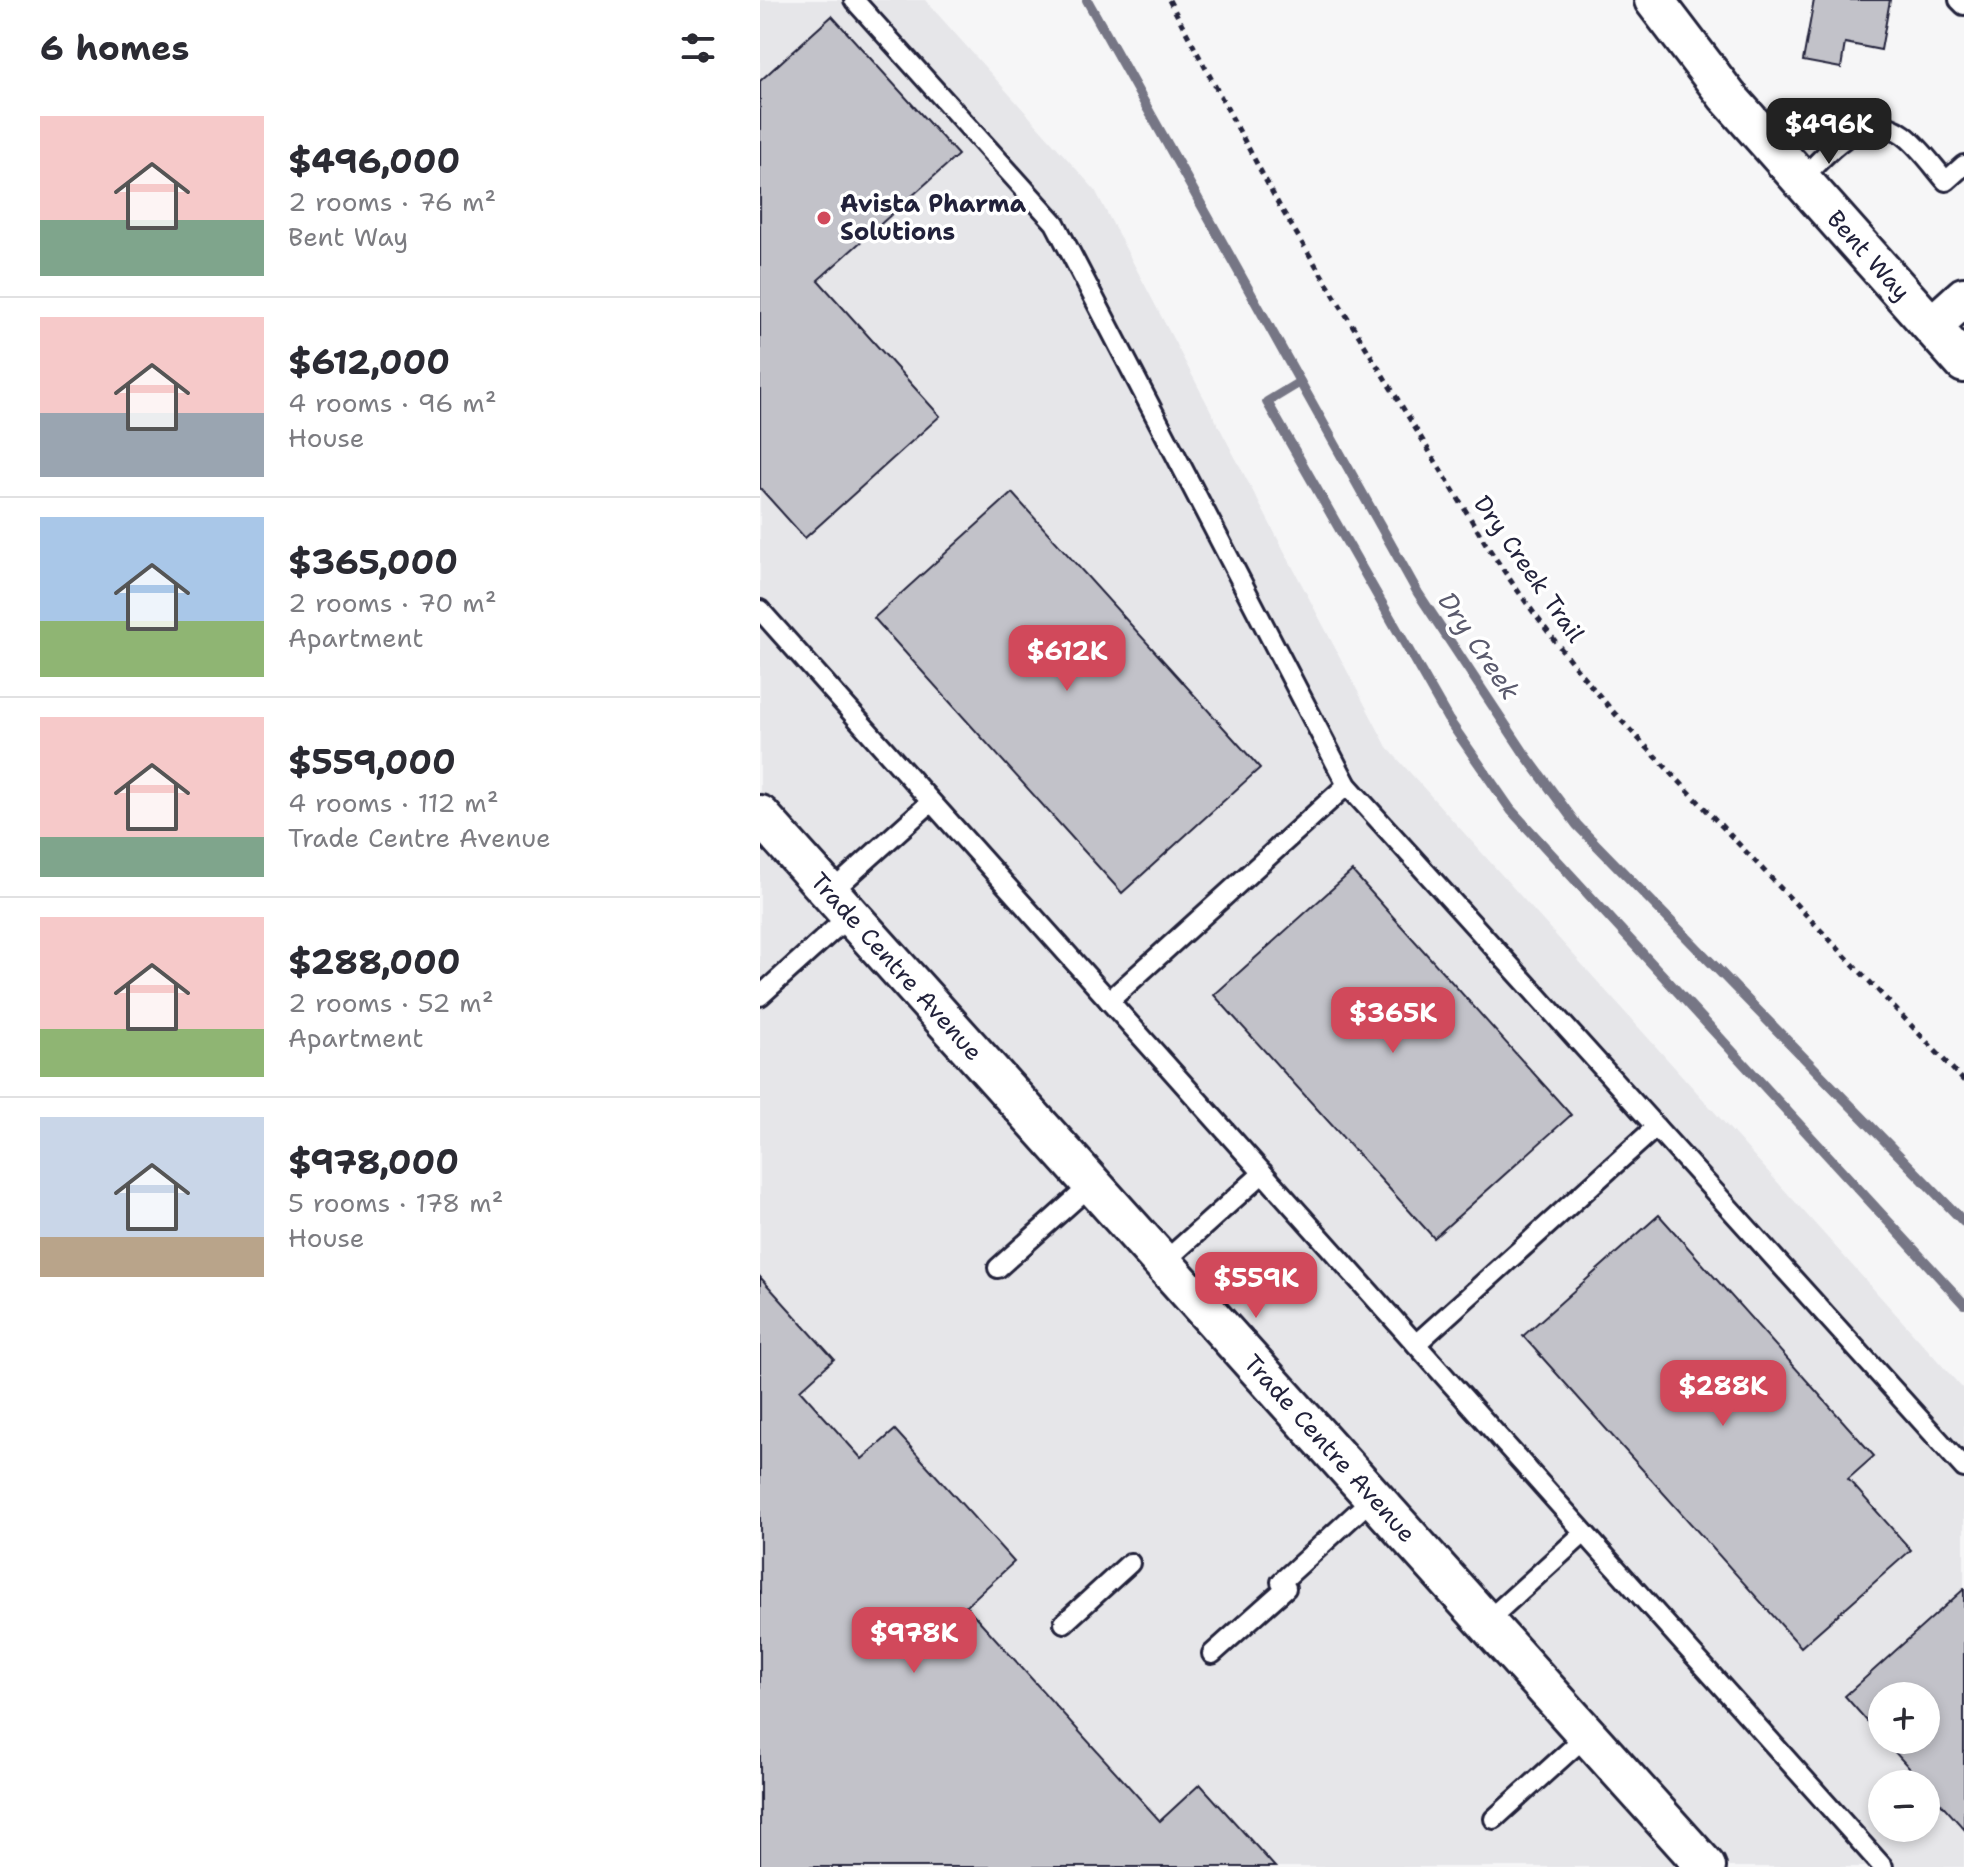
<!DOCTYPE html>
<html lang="en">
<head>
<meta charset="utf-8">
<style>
	:root { --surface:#fff; --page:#f2f2f3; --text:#2b2b33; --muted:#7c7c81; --line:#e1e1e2; --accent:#d1495b }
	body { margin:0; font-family:"Shantell Sans",sans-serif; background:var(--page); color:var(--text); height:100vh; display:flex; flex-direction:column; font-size:30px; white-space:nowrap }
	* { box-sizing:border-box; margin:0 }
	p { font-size:26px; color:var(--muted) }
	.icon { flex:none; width:44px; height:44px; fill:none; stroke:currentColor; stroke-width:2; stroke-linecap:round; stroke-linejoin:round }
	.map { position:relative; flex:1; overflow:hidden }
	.drawer { display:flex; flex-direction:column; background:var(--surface); width:760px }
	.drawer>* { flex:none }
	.fabs { position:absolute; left:1108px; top:1682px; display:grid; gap:16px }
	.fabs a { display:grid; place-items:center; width:72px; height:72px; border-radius:50%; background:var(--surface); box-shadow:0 4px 12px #0003; font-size:40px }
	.price { position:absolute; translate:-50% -68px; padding:0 18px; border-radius:16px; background:var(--accent); color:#fff; font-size:26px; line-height:52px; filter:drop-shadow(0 2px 4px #0008) }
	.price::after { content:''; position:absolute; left:50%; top:48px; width:24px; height:18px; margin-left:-12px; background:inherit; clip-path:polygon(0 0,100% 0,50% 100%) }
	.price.active { background:#222; color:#fff }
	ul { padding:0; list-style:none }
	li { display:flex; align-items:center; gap:24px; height:200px; padding:0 40px }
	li+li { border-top:2px solid var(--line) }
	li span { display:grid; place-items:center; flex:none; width:224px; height:160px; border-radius:0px; color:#555 }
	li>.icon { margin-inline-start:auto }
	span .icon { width:96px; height:96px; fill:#fffc; stroke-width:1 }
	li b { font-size:34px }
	h2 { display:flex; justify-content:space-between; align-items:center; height:96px; padding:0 40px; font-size:34px }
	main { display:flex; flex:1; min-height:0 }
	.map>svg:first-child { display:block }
	.built { fill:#e6e6e9; fill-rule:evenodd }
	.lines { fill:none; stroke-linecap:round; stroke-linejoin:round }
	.stream { stroke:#767685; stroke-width:10 }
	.building { fill:#c2c2c9; stroke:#22223b; stroke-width:2 }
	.service-casing { stroke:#22223b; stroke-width:24 }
	.minor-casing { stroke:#22223b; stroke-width:44 }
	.path { stroke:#22223b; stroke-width:5; stroke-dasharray:6 6; stroke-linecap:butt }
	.service { stroke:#fff; stroke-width:18 }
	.minor { stroke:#fff; stroke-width:38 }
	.poi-dot { fill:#d1495b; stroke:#fff; stroke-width:3 }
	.labels { text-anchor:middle; stroke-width:7; stroke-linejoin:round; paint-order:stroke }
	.poi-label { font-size:24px; font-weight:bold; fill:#22223b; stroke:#fff; text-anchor:start }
	.street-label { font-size:24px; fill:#22223b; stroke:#fff }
	.water-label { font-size:26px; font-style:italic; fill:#5a5a6d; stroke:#fff }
</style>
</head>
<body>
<main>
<section class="drawer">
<h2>6 homes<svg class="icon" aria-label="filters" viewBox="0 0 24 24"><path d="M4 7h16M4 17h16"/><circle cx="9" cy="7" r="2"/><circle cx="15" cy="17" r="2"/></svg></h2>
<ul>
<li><span style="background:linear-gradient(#f6c9c9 65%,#7fa58c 0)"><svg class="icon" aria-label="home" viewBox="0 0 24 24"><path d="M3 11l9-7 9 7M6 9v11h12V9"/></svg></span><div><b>$496,000</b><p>2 rooms · 76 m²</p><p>Bent Way</p></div></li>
<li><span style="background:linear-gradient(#f6c9c9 60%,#9aa5b1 0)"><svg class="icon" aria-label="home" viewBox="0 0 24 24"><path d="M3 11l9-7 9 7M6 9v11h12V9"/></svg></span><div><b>$612,000</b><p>4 rooms · 96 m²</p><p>House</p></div></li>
<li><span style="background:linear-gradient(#a9c7e8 65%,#8fb573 0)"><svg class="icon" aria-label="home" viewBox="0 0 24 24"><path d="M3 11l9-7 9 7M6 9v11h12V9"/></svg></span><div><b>$365,000</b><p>2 rooms · 70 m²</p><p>Apartment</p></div></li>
<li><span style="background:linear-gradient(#f6c9c9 75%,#7fa58c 0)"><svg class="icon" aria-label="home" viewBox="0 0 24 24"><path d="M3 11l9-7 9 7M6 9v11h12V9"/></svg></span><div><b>$559,000</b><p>4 rooms · 112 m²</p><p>Trade Centre Avenue</p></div></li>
<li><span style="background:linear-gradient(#f6c9c9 70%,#8fb573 0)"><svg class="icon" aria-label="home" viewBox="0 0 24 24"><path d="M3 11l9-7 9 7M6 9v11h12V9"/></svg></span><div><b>$288,000</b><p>2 rooms · 52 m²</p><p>Apartment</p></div></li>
<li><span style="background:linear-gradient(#c9d6e8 75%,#b9a48a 0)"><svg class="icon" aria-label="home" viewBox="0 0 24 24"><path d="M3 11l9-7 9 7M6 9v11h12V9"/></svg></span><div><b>$978,000</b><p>5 rooms · 178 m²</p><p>House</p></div></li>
</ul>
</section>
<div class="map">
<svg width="1204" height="1867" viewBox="0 0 1204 1867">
	<rect width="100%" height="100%" fill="#f6f6f7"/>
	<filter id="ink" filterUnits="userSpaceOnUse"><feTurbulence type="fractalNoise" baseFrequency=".0125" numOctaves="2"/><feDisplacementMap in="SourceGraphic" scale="16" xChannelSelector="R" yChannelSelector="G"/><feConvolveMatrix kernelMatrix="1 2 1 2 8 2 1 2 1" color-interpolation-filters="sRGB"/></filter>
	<g filter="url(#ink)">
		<path class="built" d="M0,0H165L335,190L627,747L1204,1390V1867H0ZM1122,1696H1166V1740H1122ZM1122,1784H1166V1828H1122Z"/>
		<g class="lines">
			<g class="stream">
				<path d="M327,0L658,593L764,753L817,825L1204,1222"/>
				<path d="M540,382L507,402L688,719L751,810L1204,1304"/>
			</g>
		</g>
		<g class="building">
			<path d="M1054,0H1130L1121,50L1085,43L1081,68L1043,61Z"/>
			<path d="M72,16L198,155L58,280L180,416L45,538L0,488V81Z"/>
			<path d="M252,493L500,768L362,893L114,618Z"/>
			<path d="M592,871L811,1115L674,1238L454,995Z"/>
			<path d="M899,1215L1114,1456L1088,1479L1151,1550L1041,1647L763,1336Z"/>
			<path d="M0,1277L74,1359L40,1390L102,1459L135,1430L254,1562L206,1606L400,1821L440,1784L515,1867H0Z"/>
			<path d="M1204,1589V1829L1124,1740H1166V1696H1122V1738L1085,1696Z"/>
		</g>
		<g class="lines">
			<g class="service-casing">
				<g id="service">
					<path d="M94,0L295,223L587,785L1204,1468"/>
					<path d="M1199,0L1204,5"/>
					<path d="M1040,180C1067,155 1104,105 1144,135C1160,147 1173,166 1186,181L1204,165"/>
					<path d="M0,610L1123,1867"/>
					<path d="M70,893L171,802"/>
					<path d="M0,996L90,915"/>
					<path d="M349,1001L587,785"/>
					<path d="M403,1263L503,1173"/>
					<path d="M238,1268L332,1184"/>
					<path d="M656,1344L896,1127"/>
					<path d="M521,1582L614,1497"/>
					<path d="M726,1622L824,1533"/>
					<path d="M304,1623L370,1563"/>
					<path d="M452,1654L526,1588"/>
					<path d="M734,1819L827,1735"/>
				</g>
			</g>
			<g class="minor-casing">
				<g id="minor">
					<path id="s1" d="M894,0L967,96L1204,363"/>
					<path d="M1172,326L1204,297"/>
					<path id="s2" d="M0,815L946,1867"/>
				</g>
			</g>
			<path class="path" d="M409,0L519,205L726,544C766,605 810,663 858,717L1204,1081"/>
			<use href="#service" class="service"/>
			<use href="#minor" class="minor"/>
		</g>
	</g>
	<circle class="poi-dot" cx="64" cy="218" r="8"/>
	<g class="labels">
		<g class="poi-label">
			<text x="80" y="212">Avista Pharma<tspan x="80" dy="28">Solutions</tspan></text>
		</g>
		<g class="street-label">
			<text dy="8" stroke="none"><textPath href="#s1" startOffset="334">Bent Way</textPath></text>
			<text transform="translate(769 569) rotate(55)" y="8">Dry Creek Trail</text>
			<text dy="8" stroke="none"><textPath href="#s2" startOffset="204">Trade Centre Avenue</textPath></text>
			<text dy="8" stroke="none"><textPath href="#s2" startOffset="852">Trade Centre Avenue</textPath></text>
		</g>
		<g class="water-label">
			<text transform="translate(719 646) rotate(56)" y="9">Dry Creek</text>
		</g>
	</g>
</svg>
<div class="fabs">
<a>+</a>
<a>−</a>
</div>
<b class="price active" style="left:1069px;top:166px">$496K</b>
<b class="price" style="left:307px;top:693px">$612K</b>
<b class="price" style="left:633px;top:1055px">$365K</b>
<b class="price" style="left:496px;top:1320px">$559K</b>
<b class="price" style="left:963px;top:1428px">$288K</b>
<b class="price" style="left:154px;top:1675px">$978K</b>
</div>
</main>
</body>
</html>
